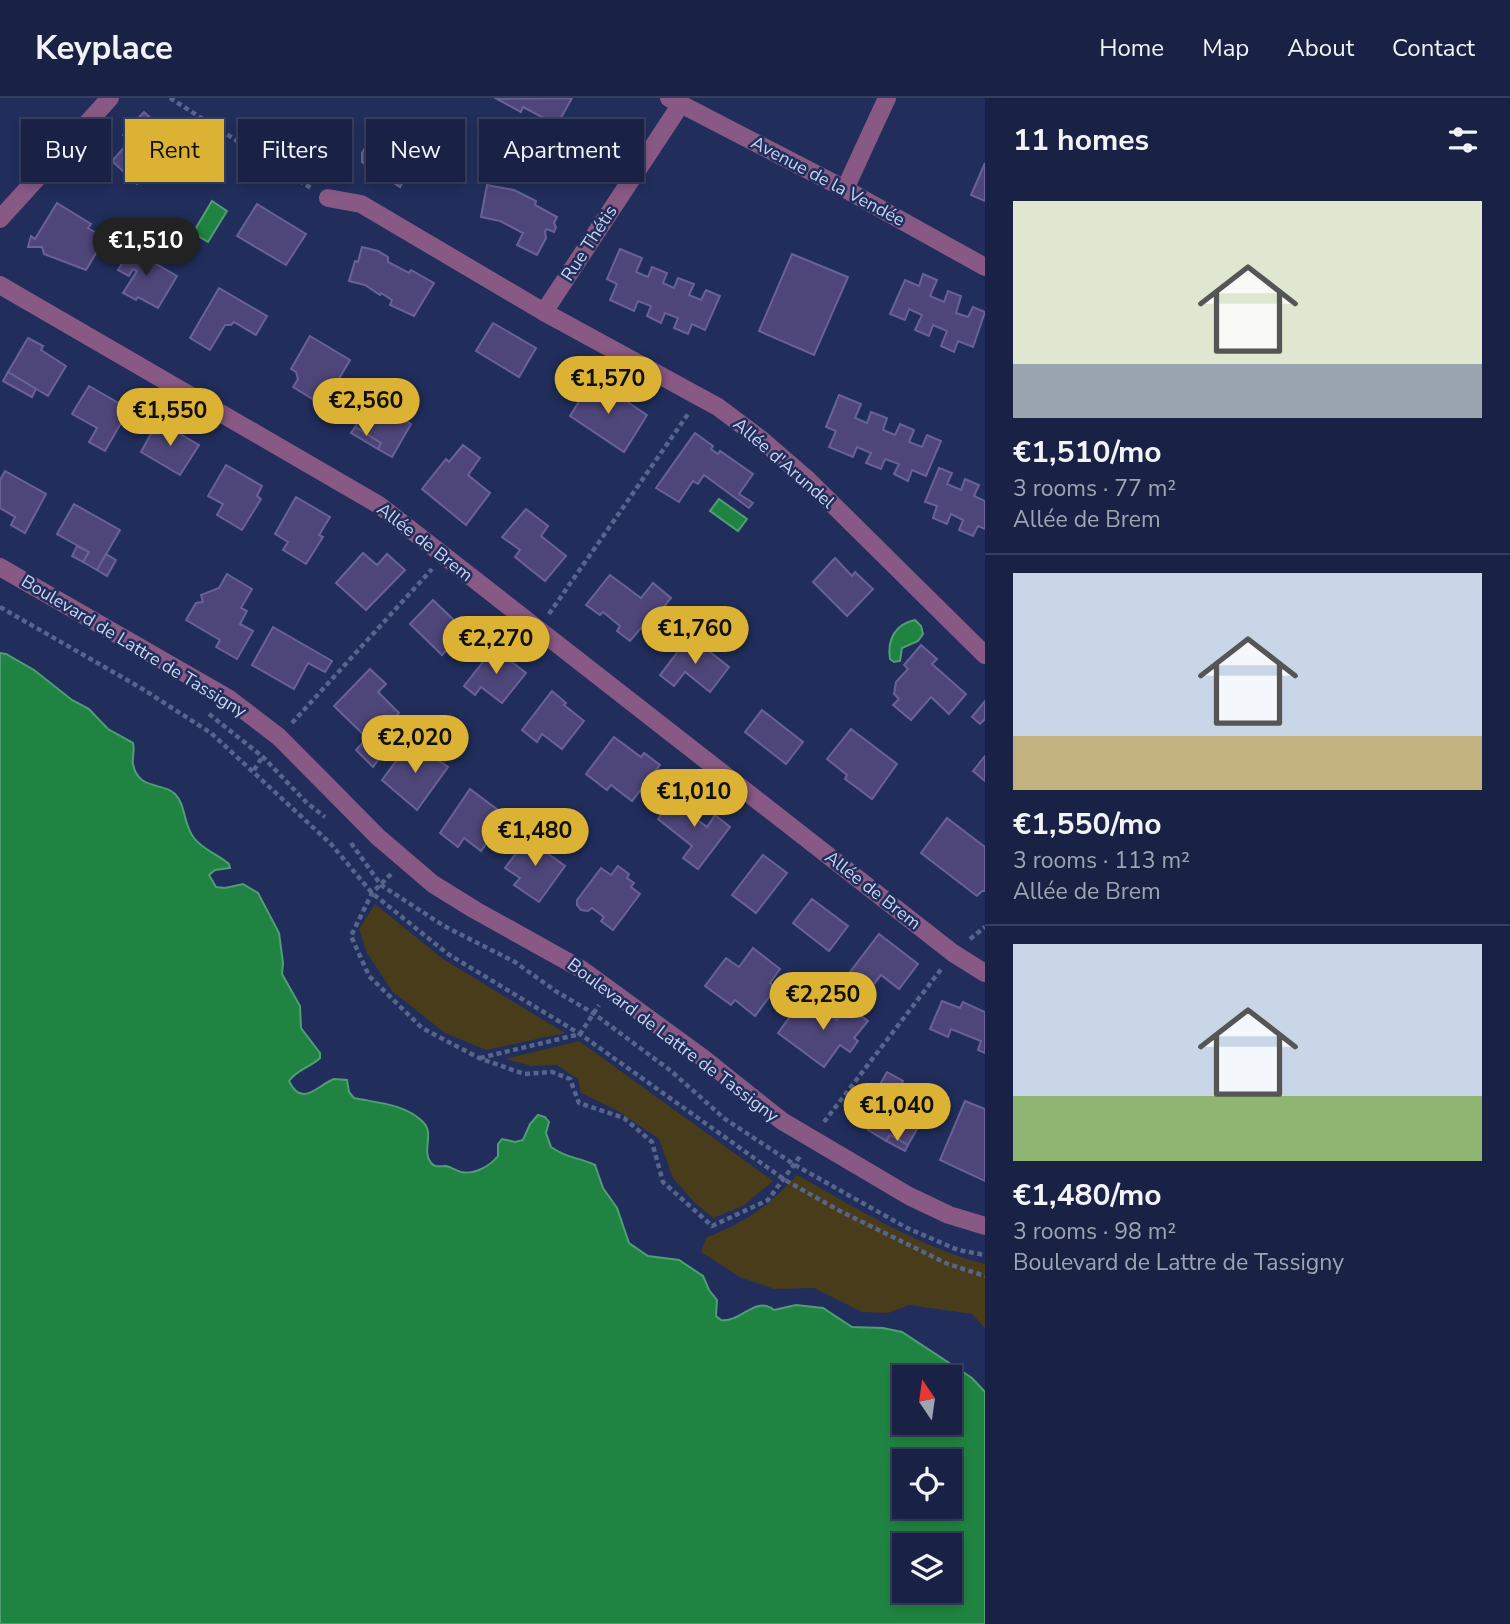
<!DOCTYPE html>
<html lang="en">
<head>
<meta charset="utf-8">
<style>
	:root { --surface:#192245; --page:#222a4c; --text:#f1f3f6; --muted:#9fa4b3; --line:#373f5e; --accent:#dbb233 }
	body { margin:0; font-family:"Nunito Sans",sans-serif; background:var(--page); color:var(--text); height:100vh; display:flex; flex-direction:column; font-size:26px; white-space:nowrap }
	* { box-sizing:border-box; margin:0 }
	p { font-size:23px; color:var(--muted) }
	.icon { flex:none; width:38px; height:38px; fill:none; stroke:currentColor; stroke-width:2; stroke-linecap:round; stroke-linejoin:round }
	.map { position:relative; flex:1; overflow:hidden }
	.panel { display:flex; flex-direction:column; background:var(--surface); width:525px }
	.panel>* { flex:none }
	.top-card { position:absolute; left:21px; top:21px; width:665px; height:63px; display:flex; gap:14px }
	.needle { width:46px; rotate:347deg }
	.controls { position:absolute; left:892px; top:1267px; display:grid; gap:14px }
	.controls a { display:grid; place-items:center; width:70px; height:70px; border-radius:0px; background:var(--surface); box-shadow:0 4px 10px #0003,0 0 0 2px var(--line); font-size:35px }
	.price { position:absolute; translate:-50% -60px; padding:0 16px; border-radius:24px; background:var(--accent); color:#111; font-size:23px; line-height:46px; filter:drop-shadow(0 2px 4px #0008) }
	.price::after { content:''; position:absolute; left:50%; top:42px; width:21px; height:16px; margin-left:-10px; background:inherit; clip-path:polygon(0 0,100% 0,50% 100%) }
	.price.current { background:#222; color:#fff }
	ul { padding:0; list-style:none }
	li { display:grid; align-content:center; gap:14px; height:371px; padding:0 28px }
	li+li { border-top:2px solid var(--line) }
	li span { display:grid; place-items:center; height:217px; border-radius:0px; color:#555 }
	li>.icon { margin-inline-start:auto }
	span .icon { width:126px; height:126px; fill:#fffc; stroke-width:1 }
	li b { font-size:30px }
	h2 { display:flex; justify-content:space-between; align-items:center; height:84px; padding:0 28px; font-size:30px }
	.chip { padding:0 24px; border-radius:0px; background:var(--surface); box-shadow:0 4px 10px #0003,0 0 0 2px var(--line); font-size:24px; line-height:63px }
	.chip.current { background:var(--accent); color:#111 }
	header { display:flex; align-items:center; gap:42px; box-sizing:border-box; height:98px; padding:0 35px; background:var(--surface); border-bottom:2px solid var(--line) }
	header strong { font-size:33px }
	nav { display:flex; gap:38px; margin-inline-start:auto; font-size:24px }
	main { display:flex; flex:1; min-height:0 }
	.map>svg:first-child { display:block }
	.green { fill:#483c1b }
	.water { fill:#1f8441; stroke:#529c76; stroke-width:2; fill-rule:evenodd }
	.building { fill:#4e4679; stroke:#696197; stroke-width:2 }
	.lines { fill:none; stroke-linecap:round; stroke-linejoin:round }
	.path { stroke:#57648c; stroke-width:4.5; stroke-dasharray:5 3.5; stroke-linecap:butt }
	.minor { stroke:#895985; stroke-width:18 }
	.labels { text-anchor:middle; stroke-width:5; stroke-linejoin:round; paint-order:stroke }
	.street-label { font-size:18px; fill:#c8d3f0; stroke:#212e5c }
</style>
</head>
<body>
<header>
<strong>Keyplace</strong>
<nav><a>Home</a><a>Map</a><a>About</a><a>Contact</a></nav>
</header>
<main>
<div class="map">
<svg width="985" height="1526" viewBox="0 0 985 1526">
	<rect width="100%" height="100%" fill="#212e5c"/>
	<g class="green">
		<path d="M375,806L443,861L565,935L486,952L445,935L392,893L367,855L359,831Z"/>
		<path d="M579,943L773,1083L743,1108L713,1120L694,1104L673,1080L659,1041L618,1013L581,995L578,981L557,967L531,968L505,961Z"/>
		<path d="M797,1077C854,1109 921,1150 985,1166V1230L972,1216L909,1207L888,1215L862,1214L814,1190L774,1191L740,1179L701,1154L706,1140C746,1123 767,1110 797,1077Z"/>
	</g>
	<g class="water">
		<path d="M212,103L227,113L208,144L193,135Z"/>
		<path d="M719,401L747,421L738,433L710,413Z"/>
		<path d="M915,522L921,528L923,536L918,543L902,550L900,563L894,564L890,561C887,542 895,526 915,522Z"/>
		<path d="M0,555L6,556L34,572L72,602L89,611L108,631L133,645C135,652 132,659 133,666C138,693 164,684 175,696C186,707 183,726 194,740C203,752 218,756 229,766L230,770L215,772L209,777L216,789L225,790L243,786L258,795L279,835L283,865L282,876L300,908L301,930L320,955V960C311,969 296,972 289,983C302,1011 319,986 334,981C337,981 344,982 347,982L349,994L354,1000C378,1005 405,1006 423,1024C435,1036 421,1053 431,1065C435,1070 440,1068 446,1068C451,1069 455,1072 461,1074C474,1077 490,1068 498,1058V1046L502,1041L515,1044L523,1042L530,1026L538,1017L545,1019L549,1024L546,1035L551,1049C568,1061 578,1059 595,1067L603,1090L617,1110L629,1145L648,1158L679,1162L703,1178L709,1192L717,1202L716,1218L721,1222C741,1225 755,1197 774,1212L796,1207L823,1210L852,1229L883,1230L902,1234L972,1280L985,1294V1526H0ZM905,1279H950V1325H905ZM905,1363H950V1409H905ZM905,1447H950V1493H905Z"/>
	</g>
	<g class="building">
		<path d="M572,0L557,27L523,9L521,14L497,1Z"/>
		<path d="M144,14L176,43L137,86L112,63L129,44L123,37Z"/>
		<path d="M382,21L424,46L400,89L362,64V55Z"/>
		<path d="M985,65V103L971,97Z"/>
		<path d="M487,87L514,92L536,103L535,107L557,119L554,125L556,129L554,134L547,131L545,133L546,140L537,157L517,147L523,135L500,123L481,119Z"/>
		<path d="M57,105L91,126L88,130L105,140L86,172L44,156L42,149H28L31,138L35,141Z"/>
		<path d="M257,106L306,136L286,167L237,138Z"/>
		<path d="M133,147L148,156L146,160L177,178L158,210L138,199L136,202L123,195L137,173L133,171L129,178L118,172Z"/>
		<path d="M362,149L378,153L388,159V164L409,175L411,172L434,185L414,218L390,207L392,202L381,195L380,197L365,187L349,183L355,163L358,164Z"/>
		<path d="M620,151L642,160L636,174L648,179L652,169L667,175L663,185L674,190L678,180L694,186L689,197L701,202L706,192L720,198L705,232L692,226L688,236L674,230L678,220L665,215L661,225L647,218L651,208L638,203L634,213L610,202L617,186L607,181Z"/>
		<path d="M792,156L848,179L814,257L759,233Z"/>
		<path d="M923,176L937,182L930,198L944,204L948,193L961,198L956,215L968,219L973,209L985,214L973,249L958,243L954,254L941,248L947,233L933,227L929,238L915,232L922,217L909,211L905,222L890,216L905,182L919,188Z"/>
		<path d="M219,190L267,218L256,237L234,224L231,227H225L210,252L190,240Z"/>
		<path d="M493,225L536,250L519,279L476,253Z"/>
		<path d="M310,238L350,262L331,294L326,291L319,294L314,302L293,289L298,281L296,274L291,271Z"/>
		<path d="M28,240L43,248L41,252L66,268L48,298L8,274Z"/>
		<path d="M8,274L36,291L32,299L3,283Z"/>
		<path d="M593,281L647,317L624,354L570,318Z"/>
		<path d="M89,288L129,311L105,353L89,344L97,330L72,316Z"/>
		<path d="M839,297L861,306L855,320L867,325L871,314L887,320L883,332L895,337L900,326L914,332L909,344L922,349L927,337L941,343L926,378L912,372L908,383L894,376L899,366L885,361L881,371L866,365L871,355L857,349L853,359L829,349L836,333L826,329Z"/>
		<path d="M371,302L411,326L392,359L378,351L381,345L355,329Z"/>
		<path d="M158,323L199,347L180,377L141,354Z"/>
		<path d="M355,329L381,345L378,351L351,335Z"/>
		<path d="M695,335L713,348L711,351L718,356L720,353L753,376L739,396L753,405L749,410L704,377L698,386L693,383L679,404L656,390Z"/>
		<path d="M463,347L480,360L468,377L490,395L466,427L422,391L446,361L449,364Z"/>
		<path d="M226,367L262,388L257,398L261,401L242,432L217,417L223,406L208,398Z"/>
		<path d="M939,370L952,375L947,386L961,392L965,381L979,387L974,398L985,403V431L978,428L973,438L959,432L963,422L951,416L947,426L933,420L937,408L925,404Z"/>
		<path d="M5,373L46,396L25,435L11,427L15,419L0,410V382Z"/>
		<path d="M296,399L330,419L319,437L323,439L306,466L283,452L288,444L275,436Z"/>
		<path d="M74,406L120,432L97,472L83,464L89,454L57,436Z"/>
		<path d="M526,411L548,428L541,438L566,458L545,483L515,459L520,452L502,439Z"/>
		<path d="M77,448L89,454L83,464L72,458Z"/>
		<path d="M363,455L377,467L387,456L405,472L366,512L336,485Z"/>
		<path d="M106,456L116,462L107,478L97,472Z"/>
		<path d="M835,460L852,478L855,474L873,491L847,518L813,484Z"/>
		<path d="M227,476L252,491L241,510L247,513L240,526L253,533L237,561L216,549L220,542L186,522L196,505L203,504L201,497L219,490Z"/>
		<path d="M610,477L641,500L653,485L671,500L650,526L647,523L630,543L617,533L620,528L603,514L600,517L586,507Z"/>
		<path d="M433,502L456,524L461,519L471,528L442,557L410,526Z"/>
		<path d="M273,529L332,563L325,574L308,565L294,591L252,567Z"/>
		<path d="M690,538L729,569L710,594L685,574L674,588L660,577Z"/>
		<path d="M921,547L937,561L932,566L966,596L949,616L931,599L911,622L893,607L899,601L894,596L896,584L908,571L904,567Z"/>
		<path d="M494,550L526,575L502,605L481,589L475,597L464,588Z"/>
		<path d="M370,571L386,586L378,594L399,615L377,638L388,649L373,669L356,652L367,640L334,608Z"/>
		<path d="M552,593L566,605L564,607L584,623L562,651L542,636L537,644L522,632Z"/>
		<path d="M985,603V621L980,626L972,619Z"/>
		<path d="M762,612L803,644L786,666L745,634Z"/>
		<path d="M851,631L897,666L872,701L845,681L847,677L827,661Z"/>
		<path d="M614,639L641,659L644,655L660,667L632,703L611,687L607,692L586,676Z"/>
		<path d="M411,643L448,669L417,712L382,682Z"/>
		<path d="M985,658V683L973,673Z"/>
		<path d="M470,691L506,718L481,753L464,740L458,749L440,735Z"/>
		<path d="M689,693L705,706L695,720L707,729L715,717L730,729L698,771L683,760L692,748L658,721L668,707L674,712Z"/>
		<path d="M947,720L985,749V793H982L977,798L921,755Z"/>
		<path d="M532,734L548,745L543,752L565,768L539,804L514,787L520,780L505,770Z"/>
		<path d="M763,757L787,775L756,815L732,797Z"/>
		<path d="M618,768L629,776L627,780L634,785L631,789L640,796L613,832L601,823L604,819L592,810L588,813L581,812L577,807V802L601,770L611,777Z"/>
		<path d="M812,801L848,828L829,853L793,825Z"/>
		<path d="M879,836L918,866L899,891L881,877L868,894L847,878Z"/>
		<path d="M753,850L780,871L770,885L776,890L755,918L735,902L731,907L705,888L726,860L739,869Z"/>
		<path d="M942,903L960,910L963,904L985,914V955L978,952L981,943L951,931L948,939L930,931Z"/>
		<path d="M817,907L837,922L847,908L868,923L854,940L858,943L850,954L840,947L824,969L778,935L797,909L809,917Z"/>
		<path d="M887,974L903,983L898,994L928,1012L908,1047L890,1037L886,1043L868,1032L871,1026L861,1020Z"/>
		<path d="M965,1003L985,1011V1083L940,1062Z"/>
		<path d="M890,1037L908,1047L905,1053L886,1043Z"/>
	</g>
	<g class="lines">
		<g class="path">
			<path d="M170,0L311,90"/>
			<path d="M0,509L141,590L211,635L331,746L372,795L448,856L580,936L785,1082L840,1113L948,1166L985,1178"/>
			<path d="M549,516L688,316"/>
			<path d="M209,616L263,659L307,705L325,719"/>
			<path d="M292,625L432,471"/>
			<path d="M254,672L263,658"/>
			<path d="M351,745L381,787L444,828L515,864L557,894L593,915L671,973L725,1021L795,1067L907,1130L958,1152L985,1157"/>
			<path d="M391,776L372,795L351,838L369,878L422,930L479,960L524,976L552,974L570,981L579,1005L624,1020L652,1044L663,1084L712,1128L768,1102L801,1057"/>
			<path d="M970,841L985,829"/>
			<path d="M480,960L580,936L599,907"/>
			<path d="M824,1024L942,870"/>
		</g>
		<g class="minor">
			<path d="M669,0L845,91L985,169"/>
			<path d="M845,91L887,0"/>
			<path d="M328,100L361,106L544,214L718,309L762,342L807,381L985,557"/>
			<path d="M0,121L110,0"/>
			<path d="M0,187L379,407L953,855L985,875"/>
			<path d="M544,214L681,6"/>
			<path d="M0,469L228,600L279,639L378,739L433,786L475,812L581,871L703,960L782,1023L909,1098L949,1117L985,1128"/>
		</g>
	</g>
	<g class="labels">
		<g class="street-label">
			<text transform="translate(828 83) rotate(28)" y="6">Avenue de la Vendée</text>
			<text transform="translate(589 145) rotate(-57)" y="6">Rue Thétis</text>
			<text transform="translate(784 365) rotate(41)" y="6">Allée d'Arundel</text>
			<text transform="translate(425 444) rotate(38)" y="6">Allée de Brem</text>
			<text transform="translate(134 548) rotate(31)" y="6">Boulevard de Lattre de Tassigny</text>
			<text transform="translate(873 792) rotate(38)" y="6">Allée de Brem</text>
			<text transform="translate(673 942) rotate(37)" y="6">Boulevard de Lattre de Tassigny</text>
		</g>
	</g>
</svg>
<div class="controls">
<a><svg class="needle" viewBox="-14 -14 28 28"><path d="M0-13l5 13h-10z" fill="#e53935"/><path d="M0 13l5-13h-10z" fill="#9fa4b3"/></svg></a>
<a><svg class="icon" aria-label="locate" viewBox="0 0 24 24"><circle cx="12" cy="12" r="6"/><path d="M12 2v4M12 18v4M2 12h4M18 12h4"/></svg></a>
<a><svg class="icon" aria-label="layers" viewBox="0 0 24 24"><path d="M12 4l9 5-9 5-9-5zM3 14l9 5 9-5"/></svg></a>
</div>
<b class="price current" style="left:146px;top:180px">€1,510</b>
<b class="price" style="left:608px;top:318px">€1,570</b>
<b class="price" style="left:366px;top:340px">€2,560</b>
<b class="price" style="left:170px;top:350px">€1,550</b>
<b class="price" style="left:695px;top:568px">€1,760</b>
<b class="price" style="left:496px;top:578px">€2,270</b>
<b class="price" style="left:415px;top:677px">€2,020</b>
<b class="price" style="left:694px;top:731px">€1,010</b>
<b class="price" style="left:535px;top:770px">€1,480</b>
<b class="price" style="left:823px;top:934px">€2,250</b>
<b class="price" style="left:897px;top:1045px">€1,040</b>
<div class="top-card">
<a class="chip">Buy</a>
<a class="chip current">Rent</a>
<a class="chip">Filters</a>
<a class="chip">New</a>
<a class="chip">Apartment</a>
</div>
</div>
<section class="panel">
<h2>11 homes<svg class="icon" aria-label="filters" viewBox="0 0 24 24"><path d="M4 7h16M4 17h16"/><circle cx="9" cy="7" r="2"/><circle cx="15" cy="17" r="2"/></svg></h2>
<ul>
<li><span style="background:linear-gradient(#dfe7d0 75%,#9aa5b1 0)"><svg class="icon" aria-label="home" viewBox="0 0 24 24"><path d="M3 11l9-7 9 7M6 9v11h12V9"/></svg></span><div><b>€1,510/mo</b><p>3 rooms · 77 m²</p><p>Allée de Brem</p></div></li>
<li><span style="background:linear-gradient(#c9d6e8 75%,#c2b280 0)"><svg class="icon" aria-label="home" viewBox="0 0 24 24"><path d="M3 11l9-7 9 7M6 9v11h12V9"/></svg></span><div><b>€1,550/mo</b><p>3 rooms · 113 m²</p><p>Allée de Brem</p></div></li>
<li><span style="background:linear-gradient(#c9d6e8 70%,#8fb573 0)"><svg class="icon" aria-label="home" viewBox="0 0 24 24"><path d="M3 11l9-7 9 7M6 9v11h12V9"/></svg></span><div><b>€1,480/mo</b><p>3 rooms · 98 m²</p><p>Boulevard de Lattre de Tassigny</p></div></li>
</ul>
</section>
</main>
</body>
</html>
